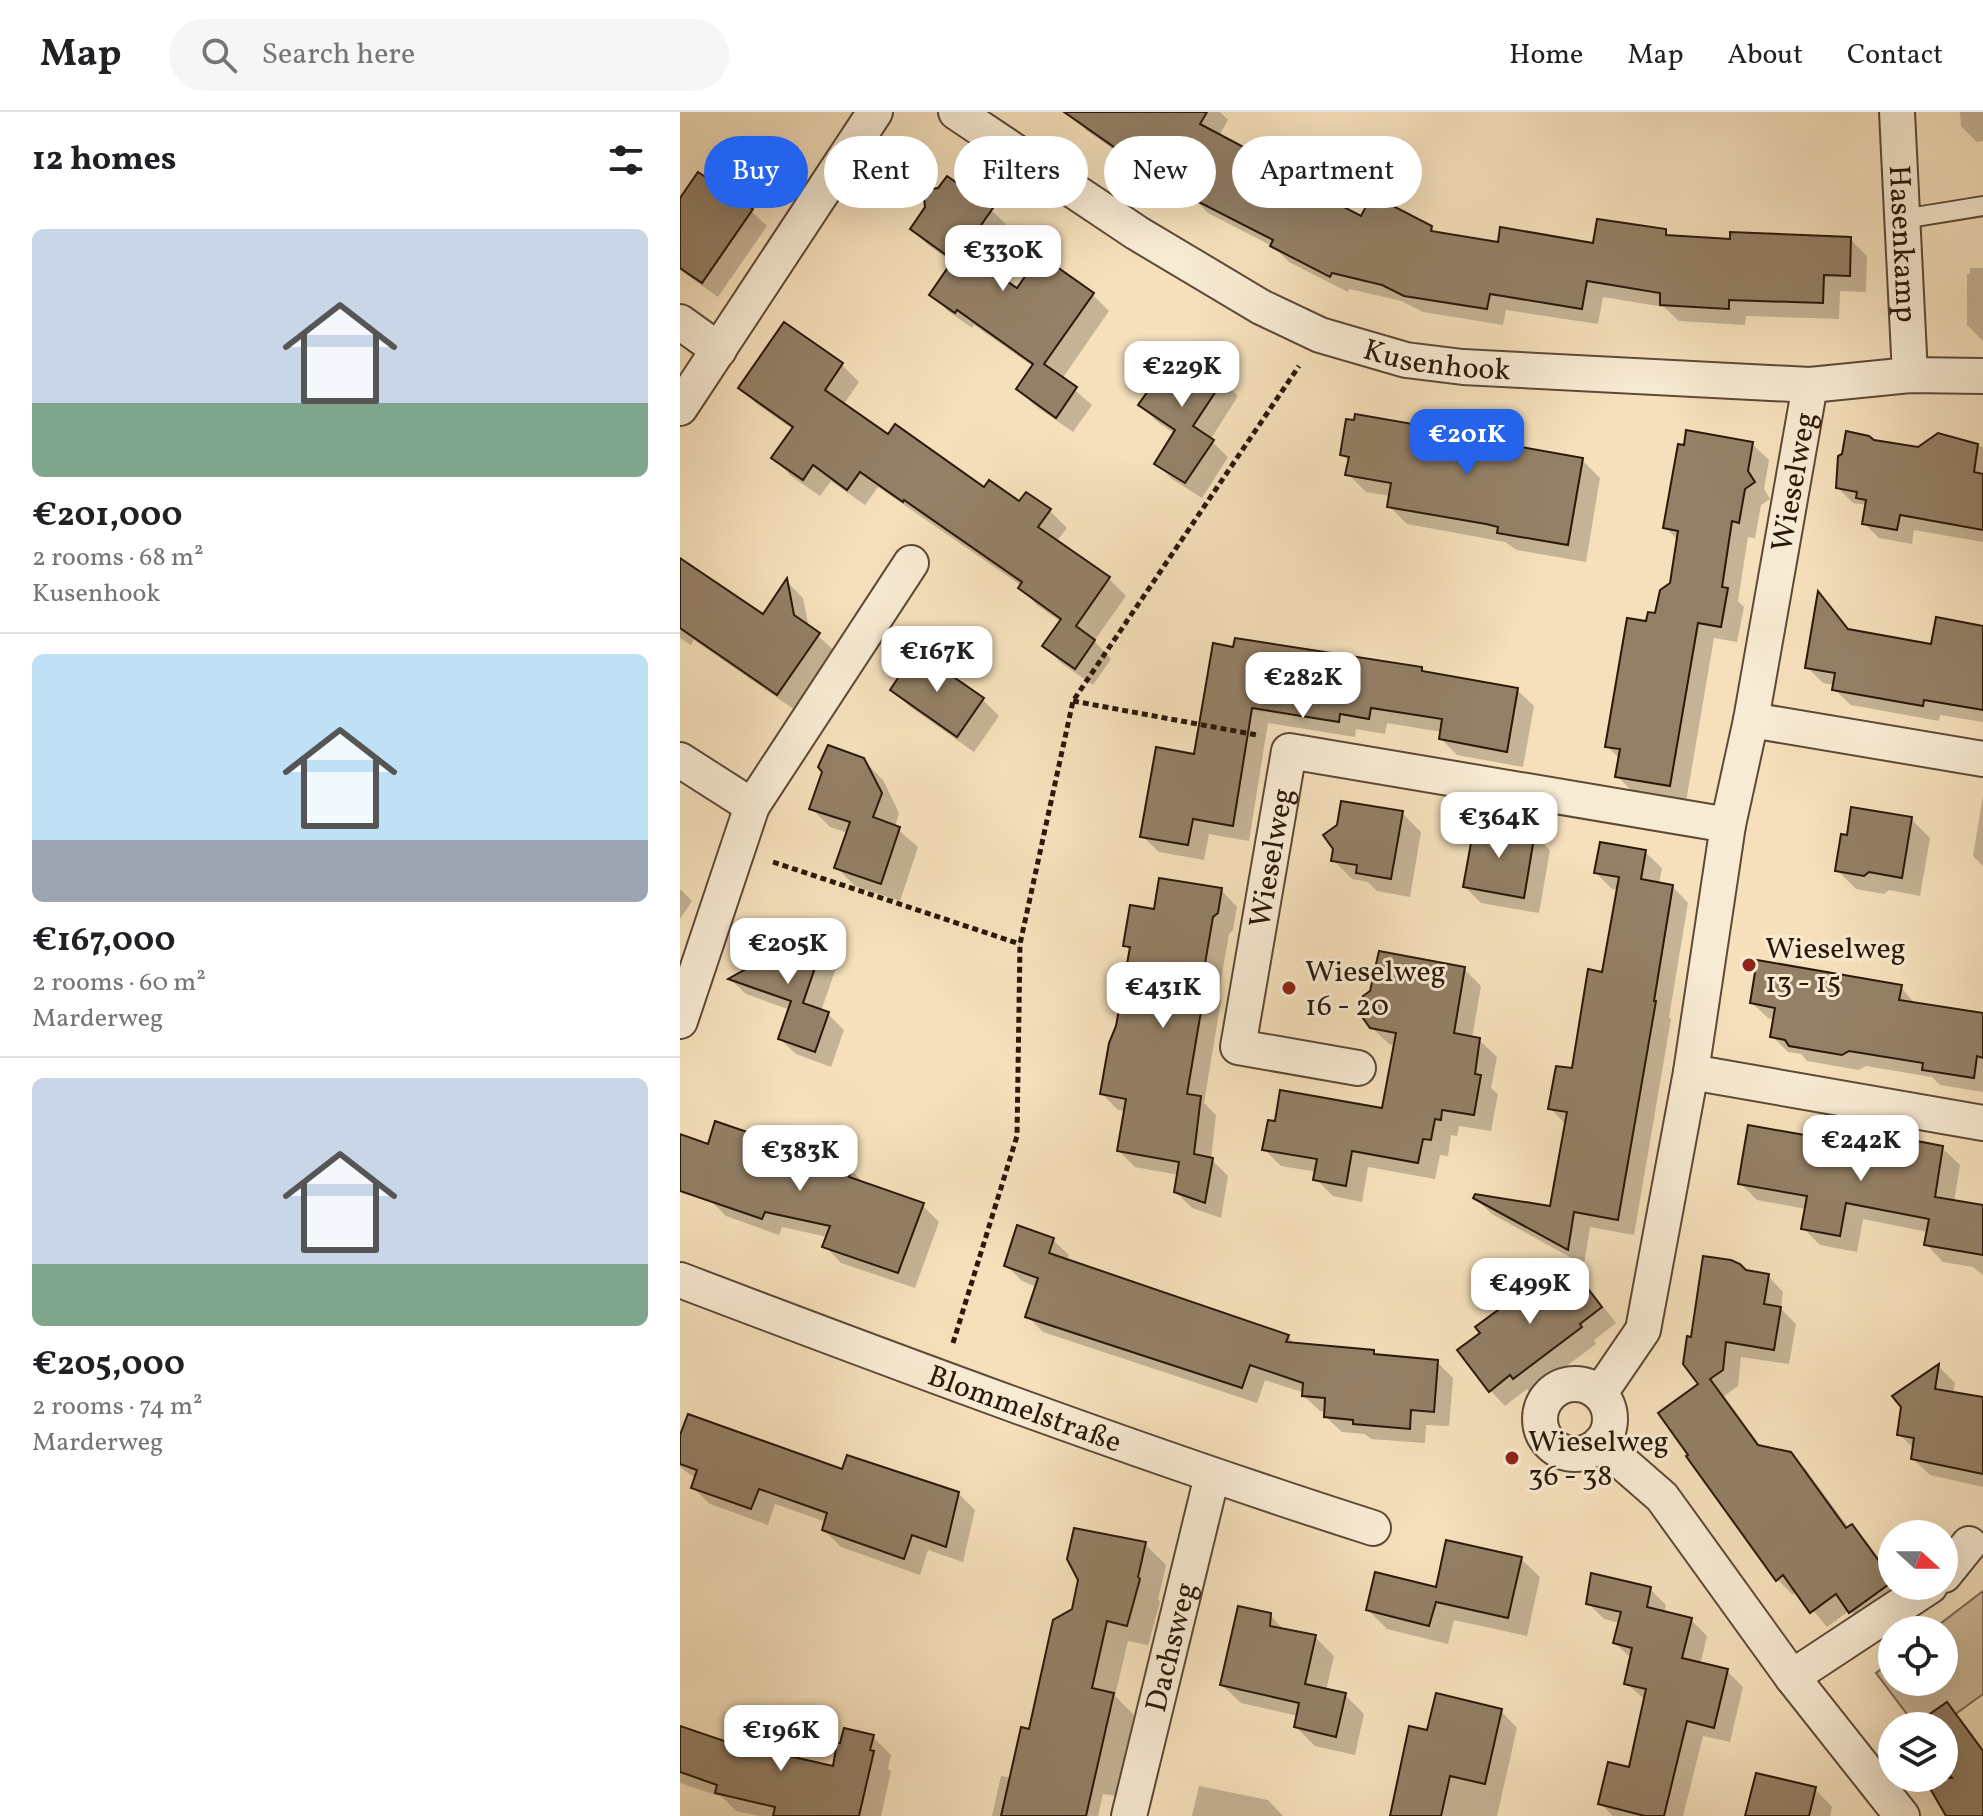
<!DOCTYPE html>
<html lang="en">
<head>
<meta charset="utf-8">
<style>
	:root { --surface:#fff; --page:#f6f6f6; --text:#202124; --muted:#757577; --line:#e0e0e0; --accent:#2563eb }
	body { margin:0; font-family:Vollkorn,serif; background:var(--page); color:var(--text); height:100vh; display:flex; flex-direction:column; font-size:30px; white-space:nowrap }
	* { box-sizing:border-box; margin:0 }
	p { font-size:26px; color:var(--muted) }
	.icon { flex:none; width:44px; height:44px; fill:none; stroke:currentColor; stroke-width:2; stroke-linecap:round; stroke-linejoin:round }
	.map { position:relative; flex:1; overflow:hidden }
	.drawer { display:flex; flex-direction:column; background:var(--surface); width:680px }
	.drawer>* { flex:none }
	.hud { position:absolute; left:24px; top:24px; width:760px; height:72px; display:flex; gap:16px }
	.needle { width:52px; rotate:111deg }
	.buttons { position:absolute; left:1198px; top:1408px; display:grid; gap:16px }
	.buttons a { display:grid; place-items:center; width:80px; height:80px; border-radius:50%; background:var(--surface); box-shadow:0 8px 32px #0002; font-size:40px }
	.price { position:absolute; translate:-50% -68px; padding:0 18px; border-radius:16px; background:#fff; color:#222; font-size:26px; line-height:52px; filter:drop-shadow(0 2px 4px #0008) }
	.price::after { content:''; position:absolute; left:50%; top:48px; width:24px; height:18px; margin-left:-12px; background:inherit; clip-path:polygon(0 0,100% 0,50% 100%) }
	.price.active { background:var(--accent); color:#fff }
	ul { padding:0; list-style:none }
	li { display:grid; align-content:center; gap:16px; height:424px; padding:0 32px }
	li+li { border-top:2px solid var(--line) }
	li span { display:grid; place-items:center; height:248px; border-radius:12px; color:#555 }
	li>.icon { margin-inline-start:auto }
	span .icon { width:144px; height:144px; fill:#fffc; stroke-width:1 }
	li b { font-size:34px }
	h2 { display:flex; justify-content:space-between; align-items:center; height:96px; padding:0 32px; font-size:34px }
	.chip { padding:0 28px; border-radius:36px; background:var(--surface); box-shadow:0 8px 32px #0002; font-size:28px; line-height:72px }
	.chip.active { background:var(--accent); color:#fff }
	header { display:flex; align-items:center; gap:48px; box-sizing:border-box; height:112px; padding:0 40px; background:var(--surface); border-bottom:2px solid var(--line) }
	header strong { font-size:38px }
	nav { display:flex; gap:44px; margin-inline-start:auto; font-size:28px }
	.search { width:560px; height:72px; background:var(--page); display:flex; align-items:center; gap:20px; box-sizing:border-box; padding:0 28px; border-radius:44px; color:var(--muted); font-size:30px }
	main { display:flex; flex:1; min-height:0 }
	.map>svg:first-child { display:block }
	.green { fill:#d2be9d; stroke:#7e6a53; stroke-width:2 }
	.shadow { fill:#0003 }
	.building { fill:#948066; stroke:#2a1709; stroke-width:2 }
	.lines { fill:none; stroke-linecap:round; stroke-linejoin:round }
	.lane-casing { stroke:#5d4936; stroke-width:22 }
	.street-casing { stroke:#5d4936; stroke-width:38 }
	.path { stroke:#2a1709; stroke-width:5; stroke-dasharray:6 4; stroke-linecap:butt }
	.lane { stroke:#f8ebd3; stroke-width:18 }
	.street { stroke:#f8ebd3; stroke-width:34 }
	.poi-dot { fill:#8f2418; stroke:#f8ebd3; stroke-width:3 }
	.labels { text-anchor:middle; stroke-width:6; stroke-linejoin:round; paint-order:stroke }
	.street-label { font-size:30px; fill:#2a1709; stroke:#f8ebd3 }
	.poi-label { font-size:30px; fill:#2a1709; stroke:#f8ebd3; text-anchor:start }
</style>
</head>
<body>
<header>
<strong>Map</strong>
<div class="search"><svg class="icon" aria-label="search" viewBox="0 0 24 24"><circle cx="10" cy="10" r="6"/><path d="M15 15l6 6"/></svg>Search here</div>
<nav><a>Home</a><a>Map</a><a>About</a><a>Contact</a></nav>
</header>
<main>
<section class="drawer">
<h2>12 homes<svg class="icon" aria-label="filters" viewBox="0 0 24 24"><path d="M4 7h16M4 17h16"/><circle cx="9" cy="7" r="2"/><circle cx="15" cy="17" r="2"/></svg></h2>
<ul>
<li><span style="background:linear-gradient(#c9d6e8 70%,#7fa58c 0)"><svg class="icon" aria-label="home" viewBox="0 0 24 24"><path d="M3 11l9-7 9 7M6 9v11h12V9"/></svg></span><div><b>€201,000</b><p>2 rooms · 68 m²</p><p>Kusenhook</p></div></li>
<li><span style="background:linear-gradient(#bfe0f5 75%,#9aa5b1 0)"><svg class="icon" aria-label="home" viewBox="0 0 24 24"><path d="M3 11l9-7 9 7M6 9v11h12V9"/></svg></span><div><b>€167,000</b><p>2 rooms · 60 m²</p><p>Marderweg</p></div></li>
<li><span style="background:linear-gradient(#c9d6e8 75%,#7fa58c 0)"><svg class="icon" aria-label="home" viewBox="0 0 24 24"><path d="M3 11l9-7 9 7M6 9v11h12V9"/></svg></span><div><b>€205,000</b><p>2 rooms · 74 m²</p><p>Marderweg</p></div></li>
</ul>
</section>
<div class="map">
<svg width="1303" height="1704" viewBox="0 0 1303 1704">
	<rect width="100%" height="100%" fill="#f5e0bb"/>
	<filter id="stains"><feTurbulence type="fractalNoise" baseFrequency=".0025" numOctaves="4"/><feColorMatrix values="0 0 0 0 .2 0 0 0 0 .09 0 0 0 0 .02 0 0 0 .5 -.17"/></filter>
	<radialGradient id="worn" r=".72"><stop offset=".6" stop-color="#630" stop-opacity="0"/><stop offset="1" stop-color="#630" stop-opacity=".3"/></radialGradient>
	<path class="green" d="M1303,1479V1582L1259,1614H1236L1196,1561L1212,1549V1570H1264V1518H1252Z"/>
	<g class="shadow">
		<path d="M390,0H540L548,8L539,24L623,68L640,86L682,107L751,116L757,122L820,132L914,133L985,119L991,126L1052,129L1170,127L1187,144L1186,180L1160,179L1159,207L1066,204L1065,213L999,209L984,195L923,185L918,212L826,198L823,213L743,200L721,189L669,177L668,180L609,150L594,135L528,101L511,84L516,75L468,48L461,57L406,18Z"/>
		<path d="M1280,0H1303V29L1297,30L1281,14Z"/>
		<path d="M0,89L71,99L87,114L38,185L0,158Z"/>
		<path d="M311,98L328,114L300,153L337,178L360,146L413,183L429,199L382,267L412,293L393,320L354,293L338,277L354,255L294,213L292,216L268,199L252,182L274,151L248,133L232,117Z"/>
		<path d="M1290,156H1303V229L1287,213V162H1290Z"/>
		<path d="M104,212L162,253L179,270L163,293L209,325L304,378L339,392L370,399L387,416L376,430L429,467L446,484L414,529L431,547L413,573L381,551L364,534L381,510L357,493L340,476L342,474L198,375L185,393L151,369L140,384L110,363L94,346L114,318L77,292L60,275Z"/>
		<path d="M516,244L558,284L530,328L548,345L522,386L492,367L476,351L495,322L476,309L460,293Z"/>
		<path d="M824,330L830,335L902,348L920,366L906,450L837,438L825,430L727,412L709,394L711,384L686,380L668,362L670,350L663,343Z"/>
		<path d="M1193,330L1239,338L1280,331L1303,335V430L1234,418L1232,432L1199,426L1184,411L1187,393L1173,391L1158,376Z"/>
		<path d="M1072,332L1089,348L1084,377L1090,387L1081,393L1075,426L1068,425L1058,489L1064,495L1057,530L1034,526L1006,690L954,681L937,664L940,647L927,634L968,511L977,503L992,472L999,429L985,415Z"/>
		<path d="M0,448L83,505L107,470L123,486L129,516L156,540L115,598L14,528L11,533L0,526Z"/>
		<path d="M1139,483L1171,520L1253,534L1303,516V610L1260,603L1259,609L1171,593L1154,577L1155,573L1143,571L1127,555Z"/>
		<path d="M535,533L741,557L746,562L837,578L854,594L843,655L777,643L761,627L762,620L707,611L705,622L676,617L675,625L588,611L569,729L529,722L524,748L479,740L462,724L516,644Z"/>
		<path d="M212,578L302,587L319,604L294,640L229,594Z"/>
		<path d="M183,648L203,668L219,701L215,715L238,735L220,789L175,774L156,755L168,721L150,715L131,696Z"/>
		<path d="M1303,683V754L1293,744Z"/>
		<path d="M722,701L741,720L730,785L697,779L688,770L672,767L653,748Z"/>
		<path d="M1231,707L1250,726L1240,784L1209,778L1204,782L1176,777L1157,758Z"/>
		<path d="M854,722L870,738L859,801L801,791L785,775Z"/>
		<path d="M965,740L982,756L979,772L992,774L1008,791L989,905L991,907L954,1123L910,1115L904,1153L812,1102L795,1086L872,1096L886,1013L870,996L893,959L924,862L939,778L932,777L916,761Z"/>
		<path d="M0,777L12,789L0,807Z"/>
		<path d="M541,778L557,795L553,818L549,822L538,885L541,888L524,991L536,1003L531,1047L548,1064L541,1106L512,1096L496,1080L499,1063L455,1055L439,1039L446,999L438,998L422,982L438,915L451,840L445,833L475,800Z"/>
		<path d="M135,838L140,840L156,856L141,899L148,902L164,918L151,955L116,942L100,927L110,898L66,882L51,868Z"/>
		<path d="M784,857L801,874L792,926L799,928L817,945L811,976L818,982L811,1019L779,1014L777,1024L771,1023L768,1044L760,1043L755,1067L688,1055L682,1090L653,1084L636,1067L637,1060L601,1054L584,1037L704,998L715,934L709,932L691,915Z"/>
		<path d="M1221,875L1236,893L1303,903V980L1260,973L1252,965L1186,954L1179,958L1127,949L1121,942L1108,940L1092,924L1095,908L1088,906L1072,891Z"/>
		<path d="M0,1025L29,1034L171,1058L186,1073L242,1093L259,1110L235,1176L161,1151L145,1134L148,1125L102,1115L99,1123L46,1104L30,1088L0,1075Z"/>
		<path d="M1262,1036L1280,1053L1274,1090L1303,1095V1163L1293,1155L1263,1150L1246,1132L1248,1120L1183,1107L1177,1140L1140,1133L1123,1116L1126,1097L1077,1088L1060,1071L1205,1039Z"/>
		<path d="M373,1128L389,1143L387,1149L608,1225L616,1233L693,1240L698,1244L757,1250L773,1266L769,1314L746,1313L745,1331L691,1327L685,1322L662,1320L646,1305V1300L640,1299L624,1284L625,1281L585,1268L577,1291L363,1220L347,1204L357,1175L342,1169L326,1153Z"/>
		<path d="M886,1150L901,1166L936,1211L914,1228L916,1232L850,1281L847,1277L825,1294L810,1278Z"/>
		<path d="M1066,1160L1088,1164L1103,1180L1101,1197L1116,1212L1109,1252L1061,1245L1058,1274L1044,1284L1082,1336L1110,1342L1126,1358L1169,1416L1172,1414L1187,1430L1212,1464V1474H1219L1186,1515L1170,1498L1147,1515L1117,1479L1113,1483L1097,1467L1020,1273L1012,1227Z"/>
		<path d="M1259,1255L1275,1271L1273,1282L1303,1295V1375L1250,1363L1233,1347L1235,1338L1219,1322L1223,1295L1215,1284Z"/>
		<path d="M0,1329L278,1381L295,1398L283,1450L248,1438L240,1463L161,1435L144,1418L146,1410L95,1392L88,1413L30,1392L13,1376L16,1367L0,1355Z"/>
		<path d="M465,1432L486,1453L478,1487L480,1490L468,1533L448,1529L435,1584L454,1603L436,1684L423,1682L418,1704H312L321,1664L332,1666L394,1498Z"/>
		<path d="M841,1447L860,1465L847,1524L774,1508L768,1532L707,1517L688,1498L757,1477Z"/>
		<path d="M970,1477L986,1493L984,1501L1011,1508L1027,1524L1020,1553L1047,1559L1063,1575L1050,1630L1023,1624L1003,1704H933L920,1691L950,1657L965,1588L946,1571L952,1547L935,1531L940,1511L924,1507L908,1491Z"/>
		<path d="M590,1503L605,1519L635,1525L654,1544L646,1579L665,1583L684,1602L675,1643L635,1634L616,1615L618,1604L561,1591L542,1573Z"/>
		<path d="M1266,1593L1282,1608L1303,1637V1704H1273L1246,1666H1264V1614H1237Z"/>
		<path d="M821,1599L837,1616L817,1704H712L749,1620Z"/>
		<path d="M0,1616L48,1633L89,1626L108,1644L155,1657L193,1625L211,1643L208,1657L211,1659L201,1704H79L56,1699L42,1685L0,1671Z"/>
		<path d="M519,1674L588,1688L603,1704H512Z"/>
		<path d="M1135,1677L1152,1695L1150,1704H1067Z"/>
	</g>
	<g class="building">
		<path d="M384,0H527L520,12L624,67L621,73L681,104L692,83L752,114L751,119L818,130L820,115L913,131L917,107L986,117V123L1050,127V120L1171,125L1170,164L1144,163L1143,191L1049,188V197L980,193V181L907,169L902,197L810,182L807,197L724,184L702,173L652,161L650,165L590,134L593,128L509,85L516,71L450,32L444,42Z"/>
		<path d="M18,60L73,97L22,171L0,156V86Z"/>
		<path d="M267,64L313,96L283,139L337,176L360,143L414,181L364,252L397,275L376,306L336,277L353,252L277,198L275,201L249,183L273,148L230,117L245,95L243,78L258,76Z"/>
		<path d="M104,210L163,251L145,278L208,322L215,312L304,375L309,368L339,389L346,380L371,397L358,415L430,465L396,514L415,528L395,557L362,534L381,507L338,476L342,470L224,388L223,390L180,360L167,378L133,353L123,368L91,346L113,315L58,276Z"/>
		<path d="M504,234L517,243L519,251L544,267L513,314L534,328L505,371L474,352L495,318L458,293L475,269L473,262L489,238Z"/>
		<path d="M675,302L825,328V332L903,346L888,433L817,421L818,415L806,412L707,395L711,371L665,363L669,345L660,343L666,307L674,308Z"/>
		<path d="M1006,318L1073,330L1068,359L1075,370L1065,377L1059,411L1052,409L1042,475L1048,476L1041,515L1018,511L990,674L935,665L940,637L925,635L947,506L966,509L968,500L975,501L980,478L990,471L998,419L983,416L998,332L1004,333Z"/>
		<path d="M1166,319L1189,324L1194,328L1238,335L1258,321L1298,332L1294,360L1303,362V418L1220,403L1217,418L1182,412L1186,388L1176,386L1177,380L1156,376L1158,344L1162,342Z"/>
		<path d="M0,446L83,502L107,466L114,503L140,521L97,583L0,516Z"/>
		<path d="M1138,479L1168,517L1251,532L1256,505L1303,514V598L1244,588L1243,594L1152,578L1155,561L1125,556Z"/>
		<path d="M555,526L742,555V559L838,576L827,640L759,627L762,607L691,596L689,607L660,602L659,610L572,596L553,714L513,707L508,733L460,725L476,635L514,642L533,531L553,535Z"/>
		<path d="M236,539L304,586L277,625L210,578Z"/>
		<path d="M148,633L184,646L202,681L193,705L220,715L201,772L154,756L170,710L129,697L142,660L138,655Z"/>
		<path d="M661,689L723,699L711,767L676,761L677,753L651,749L653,737L643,723L657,713Z"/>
		<path d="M1171,695L1232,705L1222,766L1189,760L1184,764L1155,759L1161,722L1167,723Z"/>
		<path d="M795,709L855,720L844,786L783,775Z"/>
		<path d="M920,730L966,738L961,767L993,773L974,889H976L938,1108L894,1100L888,1138L793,1086L795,1082L870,1094L887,1000L868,997L876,954L892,956L908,857L922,860L939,765L914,761Z"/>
		<path d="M479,766L542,776L538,801L533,805L522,869L526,870L507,982L521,984L514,1042L533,1046L525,1091L494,1080L499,1050L437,1039L446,987L420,982L429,931L436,914L450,835L443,834L450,793L474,797Z"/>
		<path d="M84,819L113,828L118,826L141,838L123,891L149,900L135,940L98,927L111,889L48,867L73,853Z"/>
		<path d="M699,839L785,855L774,921L800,926L795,962L801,963L794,1003L762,998L761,1008L755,1007L751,1028L743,1027L738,1051L672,1039L666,1074L633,1068L637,1047L582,1038L588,1008L595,1009L600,978L702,996L716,921L690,916L680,902L683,884L690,879Z"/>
		<path d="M1077,848L1222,873L1219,888L1303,901V946L1297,944L1294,966L1242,958L1243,951L1169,939L1162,943L1109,934L1105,928L1090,925L1095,896L1070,891Z"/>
		<path d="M35,1009L172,1056L169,1065L244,1091L218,1161L142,1135L150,1114L85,1100L82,1107L0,1079V1022L28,1032Z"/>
		<path d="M1068,1013L1203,1037L1206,1023L1263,1034L1255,1085L1303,1093V1143L1244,1133L1249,1107L1166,1091L1160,1124L1121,1117L1127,1084L1058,1072Z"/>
		<path d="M337,1113L374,1126L369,1141L609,1223L606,1230L694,1238V1242L758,1248L754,1300L731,1298L730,1317L673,1312V1308L644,1305L645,1286L622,1284L623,1271L570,1253L562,1276L345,1205L358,1166L324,1154Z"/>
		<path d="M1023,1144L1051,1148L1060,1152L1066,1158L1089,1162L1084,1192L1101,1195L1094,1238L1046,1230L1043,1258L1030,1267L1078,1333L1111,1340L1166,1416L1172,1412L1212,1467V1470L1169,1501L1156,1482L1130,1501L1103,1463L1096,1469L1006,1344L1008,1343L978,1301L1018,1272L1003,1252L1007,1224L1011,1225Z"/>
		<path d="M886,1148L922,1195L900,1212L902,1215L833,1267L830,1263L809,1280L777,1238L800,1221L795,1215Z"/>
		<path d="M1259,1252L1255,1277L1303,1285V1362L1231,1347L1234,1326L1217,1323L1221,1295L1212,1284Z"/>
		<path d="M8,1302L162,1357L167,1343L279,1380L266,1435L232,1423L224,1447L142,1418L147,1401L79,1377L71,1397L11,1376L17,1358L0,1352V1323Z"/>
		<path d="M394,1416L466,1430L458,1465L460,1467L447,1514L427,1509L412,1576L434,1581L406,1704H321L341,1615L349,1617L373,1508L392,1497L398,1468L387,1447Z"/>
		<path d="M766,1428L842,1445L828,1506L756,1490L749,1514L686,1498L695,1460L756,1475Z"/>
		<path d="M911,1461L971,1475L967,1495L1012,1506L1002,1546L1048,1557L1034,1616L1007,1609L984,1704H965L918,1692L928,1650L949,1655L966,1577L944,1572L952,1536L933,1531L941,1500L906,1492Z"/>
		<path d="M558,1494L591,1501L590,1514L636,1523L625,1572L666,1581L656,1625L614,1615L619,1591L540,1573Z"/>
		<path d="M756,1581L822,1597L805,1672L770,1664L761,1704H710L729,1614L747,1618Z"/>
		<path d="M1267,1590L1303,1639V1704H1266L1244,1666H1272L1264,1655V1614L1234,1613Z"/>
		<path d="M0,1614L47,1630L50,1615L90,1624L87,1639L153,1654L157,1631H160L164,1616L194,1623L190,1638L194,1639L179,1704H93L95,1695L35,1681L37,1673L0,1660Z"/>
		<path d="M1076,1661L1136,1675L1129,1704H1065Z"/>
	</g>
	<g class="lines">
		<g class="lane-casing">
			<path id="lane" d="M1223,107L1303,94"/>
		</g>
		<g class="street-casing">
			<g id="street">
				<path id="s1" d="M276,0L457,121L581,195L640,223L726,248L783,255L1130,273L1230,263L1303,264"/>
				<path id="s2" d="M1217,0L1230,263"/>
				<path d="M0,210L39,238"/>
				<path d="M0,296L195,0"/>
				<path d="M1071,608L1303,647"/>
				<path d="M0,648L72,694L0,909"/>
				<path d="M72,694L231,451"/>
				<path id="s3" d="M678,956L558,935L609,639L1048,713"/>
				<path d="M1011,960L1303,1011"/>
				<path id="s4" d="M0,1168C229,1255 459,1341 693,1416"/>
				<circle cx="895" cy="1307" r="35"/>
				<path id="s5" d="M920,1281L963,1218L1011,960L1048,713L1071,608L1130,273"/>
				<path d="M920,1331L982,1385L1112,1565L1222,1704"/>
				<path d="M1264,1463L1289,1432"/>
				<path d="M1112,1565L1250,1474"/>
				<path id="s6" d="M449,1704L532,1364"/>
			</g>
		</g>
		<g class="path">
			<path d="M393,589L577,623"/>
			<path d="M93,750L340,832"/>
			<path d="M273,1231L337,1024L340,832L393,589L619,254"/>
		</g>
		<use href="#lane" class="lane"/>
		<use href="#street" class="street"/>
	</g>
	<g class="poi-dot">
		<circle cx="1069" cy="853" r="8"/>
		<circle cx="609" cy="876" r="8"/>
		<circle cx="832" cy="1346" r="8"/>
	</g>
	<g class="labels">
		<g class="street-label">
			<text dy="10" stroke="none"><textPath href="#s2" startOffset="132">Hasenkamp</textPath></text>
			<text dy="10" stroke="none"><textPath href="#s1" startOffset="548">Kusenhook</textPath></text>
			<text dy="10" stroke="none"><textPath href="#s5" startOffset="938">Wieselweg</textPath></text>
			<text dy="10" stroke="none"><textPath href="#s3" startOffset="314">Wieselweg</textPath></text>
			<text dy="10" stroke="none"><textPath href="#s4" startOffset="368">Blommelstraße</textPath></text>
			<text dy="10" stroke="none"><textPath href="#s6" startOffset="174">Dachsweg</textPath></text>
		</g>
		<g class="poi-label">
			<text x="1085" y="846">Wieselweg<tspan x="1085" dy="34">13 - 15</tspan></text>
			<text x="625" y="869">Wieselweg<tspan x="625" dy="34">16 - 20</tspan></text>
			<text x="848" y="1339">Wieselweg<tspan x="848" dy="34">36 - 38</tspan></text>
		</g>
	</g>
	<rect width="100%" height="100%" filter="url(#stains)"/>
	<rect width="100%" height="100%" fill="url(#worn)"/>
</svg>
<div class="buttons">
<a><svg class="needle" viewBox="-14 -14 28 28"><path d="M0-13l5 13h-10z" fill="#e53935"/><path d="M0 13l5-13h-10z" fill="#757577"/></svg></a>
<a><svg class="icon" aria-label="locate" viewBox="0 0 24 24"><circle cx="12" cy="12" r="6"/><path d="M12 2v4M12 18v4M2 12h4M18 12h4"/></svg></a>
<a><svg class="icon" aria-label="layers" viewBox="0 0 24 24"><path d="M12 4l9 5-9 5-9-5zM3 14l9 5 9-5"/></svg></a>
</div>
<b class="price" style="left:323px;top:181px">€330K</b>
<b class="price" style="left:502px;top:297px">€229K</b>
<b class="price active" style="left:787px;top:365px">€201K</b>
<b class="price" style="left:257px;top:582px">€167K</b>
<b class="price" style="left:623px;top:608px">€282K</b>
<b class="price" style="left:819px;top:748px">€364K</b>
<b class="price" style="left:108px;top:874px">€205K</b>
<b class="price" style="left:483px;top:918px">€431K</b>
<b class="price" style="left:1181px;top:1071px">€242K</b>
<b class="price" style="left:120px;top:1081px">€383K</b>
<b class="price" style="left:850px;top:1214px">€499K</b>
<b class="price" style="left:101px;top:1661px">€196K</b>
<div class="hud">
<a class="chip active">Buy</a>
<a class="chip">Rent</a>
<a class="chip">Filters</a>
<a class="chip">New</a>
<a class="chip">Apartment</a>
</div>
</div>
</main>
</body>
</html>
